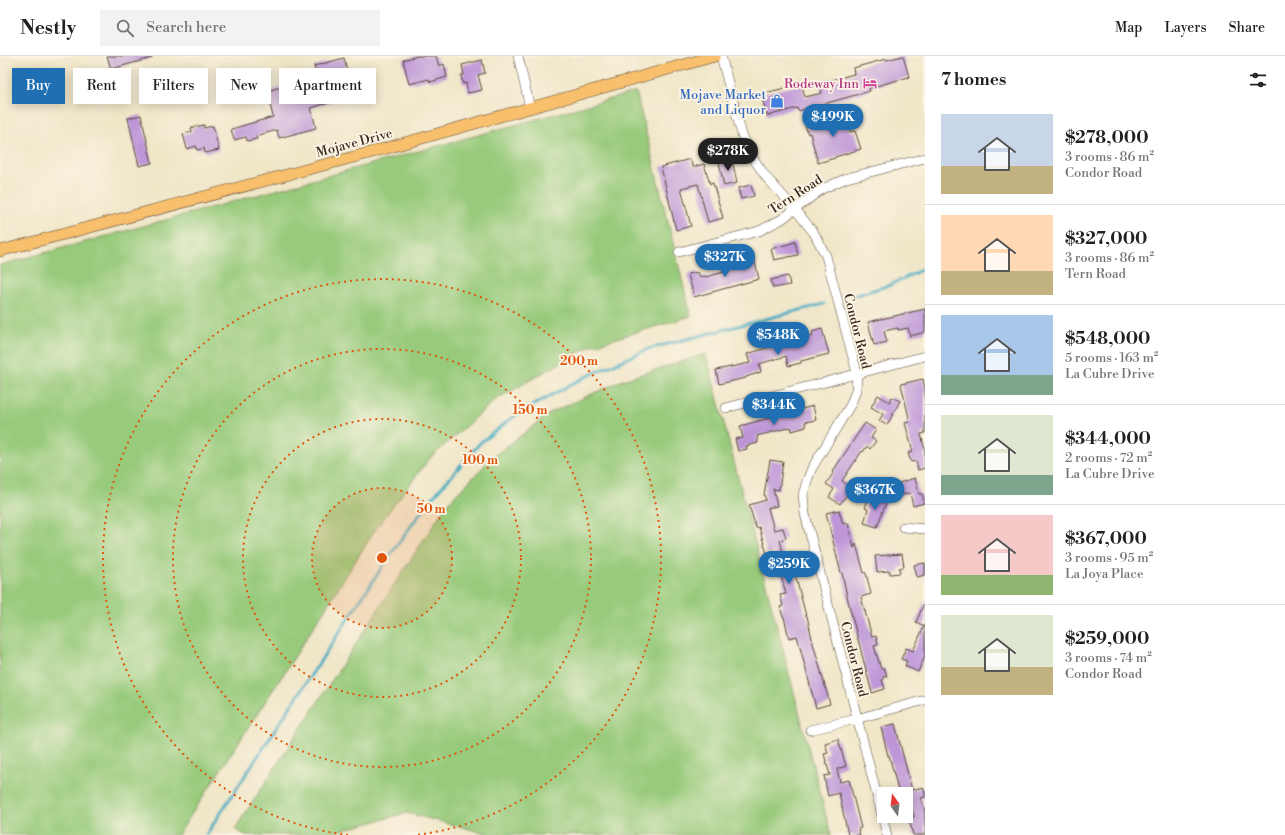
<!DOCTYPE html>
<html lang="en">
<head>
<meta charset="utf-8">
<style>
	:root { --surface:#fff; --page:#f2f2f2; --text:#202124; --muted:#757577; --line:#e0e0e0; --accent:#1f6fb2 }
	body { margin:0; font-family:"Libre Bodoni",serif; background:var(--page); color:var(--text); height:100vh; display:flex; flex-direction:column; font-size:15px; white-space:nowrap }
	* { box-sizing:border-box; margin:0 }
	p { font-size:13px; color:var(--muted) }
	.icon { flex:none; width:22px; height:22px; fill:none; stroke:currentColor; stroke-width:2; stroke-linecap:round; stroke-linejoin:round }
	.map { position:relative; flex:1; overflow:hidden }
	.side { display:flex; flex-direction:column; background:var(--surface); width:360px }
	.side>* { flex:none }
	.top-card { position:absolute; left:12px; top:12px; width:380px; height:36px; display:flex; gap:8px }
	.needle { width:26px; rotate:346deg }
	.tools { position:absolute; left:877px; top:731px; display:grid; gap:8px }
	.tools a { display:grid; place-items:center; width:36px; height:36px; border-radius:0px; background:var(--surface); box-shadow:0 2px 10px #0003; font-size:20px }
	.price { position:absolute; translate:-50% -34px; padding:0 9px; border-radius:14px; background:var(--accent); color:#fff; font-size:13px; line-height:26px; filter:drop-shadow(0 1px 2px #0008) }
	.price::after { content:''; position:absolute; left:50%; top:24px; width:12px; height:9px; margin-left:-6px; background:inherit; clip-path:polygon(0 0,100% 0,50% 100%) }
	.price.on { background:#222; color:#fff }
	ul { padding:0; list-style:none }
	li { display:flex; align-items:center; gap:12px; height:100px; padding:0 16px }
	li+li { border-top:1px solid var(--line) }
	li span { display:grid; place-items:center; flex:none; width:112px; height:80px; border-radius:0px; color:#555 }
	li>.icon { margin-inline-start:auto }
	span .icon { width:48px; height:48px; fill:#fffc; stroke-width:1 }
	li b { font-size:17px }
	h2 { display:flex; justify-content:space-between; align-items:center; height:48px; padding:0 16px; font-size:17px }
	.tag { padding:0 14px; border-radius:0px; background:var(--surface); box-shadow:0 2px 10px #0003; font-size:14px; line-height:36px }
	.tag.on { background:var(--accent); color:#fff }
	header { display:flex; align-items:center; gap:24px; box-sizing:border-box; height:56px; padding:0 20px; background:var(--surface); border-bottom:1px solid var(--line) }
	header strong { font-size:19px }
	nav { display:flex; gap:22px; margin-inline-start:auto; font-size:14px }
	.search { width:280px; height:36px; background:var(--page); display:flex; align-items:center; gap:10px; box-sizing:border-box; padding:0 14px; border-radius:0px; color:var(--muted); font-size:15px }
	main { display:flex; flex:1; min-height:0 }
	.map>svg:first-child { display:block }
	.green { fill:#98ca7b; stroke:#6a7a4c }
	.lines { fill:none; stroke-linecap:round; stroke-linejoin:round }
	.stream { stroke:#42abc2; stroke-width:3 }
	.building { fill:#be96d8 }
	.minor-casing { stroke:#564638; stroke-width:10 }
	.major-casing { stroke:#564638; stroke-width:12 }
	.minor { stroke:#fff; stroke-width:9 }
	.major { stroke:#f8bf6c; stroke-width:11 }
	.ring { fill:none; stroke:#df570d; stroke-width:2; stroke-dasharray:2 4 }
	.labels { text-anchor:middle; stroke-width:3.5; stroke-linejoin:round; paint-order:stroke }
	.hotel-label { font-size:13px; fill:#b23c85; stroke:#fcf5e5; text-anchor:end }
	.shop-label { font-size:13px; fill:#366cbe; stroke:#fcf5e5; text-anchor:end }
	.street-label { font-size:13px; fill:#3b2a1e; stroke:#fcf5e5 }
	.centre { fill:#df570d; stroke:#fcf5e5; stroke-width:2 }
	.ring-label { font-size:12px; text-anchor:middle; font-weight:bold; fill:#df570d; stroke:#fcf5e5; stroke-width:3.5; stroke-linejoin:round; paint-order:stroke }
</style>
</head>
<body>
<header>
<strong>Nestly</strong>
<div class="search"><svg class="icon" aria-label="search" viewBox="0 0 24 24"><circle cx="10" cy="10" r="6"/><path d="M15 15l6 6"/></svg>Search here</div>
<nav><a>Map</a><a>Layers</a><a>Share</a></nav>
</header>
<main>
<div class="map">
<svg width="925" height="779" viewBox="0 0 925 779">
	<rect width="100%" height="100%" fill="#fcf5e5"/>
	<filter id="ink" filterUnits="userSpaceOnUse"><feTurbulence type="fractalNoise" baseFrequency=".025" numOctaves="2"/><feDisplacementMap in="SourceGraphic" scale="8" xChannelSelector="R" yChannelSelector="G"/><feConvolveMatrix kernelMatrix="1 2 1 2 8 2 1 2 1" color-interpolation-filters="sRGB"/></filter>
	<filter id="wash" filterUnits="userSpaceOnUse"><feTurbulence type="fractalNoise" baseFrequency=".012" numOctaves="4" result="noise"/><feDisplacementMap in="SourceGraphic" scale="16" xChannelSelector="R" yChannelSelector="G"/><feGaussianBlur stdDeviation="0.9" result="paint"/><feColorMatrix in="noise" values="0 0 0 0 0 0 0 0 0 0 0 0 0 0 0 0 0 1.4 0 .05"/><feComposite in="paint" operator="in"/></filter>
	<g filter="url(#wash)">
		<rect width="100%" height="100%" fill="#f0e6c8"/>
		<g class="green">
			<path d="M636,36L691,260L590,290L495,344L429,403L377,471L288,611L178,779H0V209Z"/>
			<path d="M706,298L831,779H493L407,757L323,779H245L235,773L447,448L494,400L552,356L623,324Z"/>
		</g>
		<g class="lines">
			<g class="stream">
				<path d="M853,240L890,229L925,212"/>
				<path d="M206,779L390,499L427,448L481,386L517,358L585,321L648,293L824,248"/>
			</g>
		</g>
		<g id="blocks">
			<g class="building">
				<path d="M107,0H151L152,2L111,13Z"/>
				<path d="M417,0H436L439,10L444,8L447,21L430,26L429,23L409,28L403,4Z"/>
				<path d="M903,0L909,21L869,32L870,35L798,55L797,52L767,60L761,38L793,30L792,28L801,26L805,41L822,37L819,26L829,24V25L854,18L853,12L886,3V4Z"/>
				<path d="M344,2L347,15L353,14L359,39L346,42L339,16L325,20L332,46L311,52L316,72L279,82L277,74L256,80L257,83L247,85L246,81L234,84L231,73L273,61L267,35L303,25L304,27L317,24L314,10Z"/>
				<path d="M482,4L485,17L478,19L482,34L468,37L466,27L463,28L461,19H464L462,9Z"/>
				<path d="M141,59L152,107L139,110L128,62Z"/>
				<path d="M845,59L850,76L855,75L861,93L835,101V102L818,107L810,77L808,78L805,69Z"/>
				<path d="M204,69V72L213,70L219,94L205,97L204,92L197,94L196,90L187,93L183,78L192,76L191,72Z"/>
				<path d="M690,103L693,111L704,108L710,128L713,127L723,162L708,166L698,128L681,132L691,170L676,174L661,111Z"/>
				<path d="M732,103L737,127L724,130L719,106Z"/>
				<path d="M751,129L754,140L741,143L738,132Z"/>
				<path d="M795,186L798,199L774,204L771,193Z"/>
				<path d="M748,202L749,207L755,206L759,223L694,241L688,218L698,216L700,221L705,220L706,221L724,216L722,208Z"/>
				<path d="M788,220L790,229L773,232L771,224Z"/>
				<path d="M925,253V276L910,280L908,272L898,274V272L884,275L887,286L874,289L868,266Z"/>
				<path d="M822,273L829,298L801,305V307L788,310L786,300L759,308L761,316L746,321V322L719,328L716,314L750,307L747,298L784,287L783,284L795,281L796,284L813,280L812,276Z"/>
				<path d="M923,323L925,333V377L921,378L925,394V412L918,414L916,405L911,406L908,397L913,396L905,367L910,366L901,328Z"/>
				<path d="M878,339L889,346L892,341L900,345L887,369L879,365L883,358L871,351Z"/>
				<path d="M813,350L816,364L805,366L806,371L792,375L791,371L757,380L758,387L746,390L747,393L738,395L735,383L743,382L740,370Z"/>
				<path d="M865,367L876,374L871,382L876,385L870,393L867,390L863,396L862,395L842,425L852,432L840,448L829,441L834,433L826,428L834,416L833,415Z"/>
				<path d="M770,404L783,406L779,434L773,433L777,450L768,452L774,474L783,472L786,482L780,484L784,501L790,499L806,560H807L813,587L830,648L816,652L797,580L789,582L784,561H783L780,551L783,550L780,539L786,538L775,496L767,498L759,471L756,472L749,449L766,444L764,439Z"/>
				<path d="M915,422L919,438H922L924,447L913,450L910,437L898,440L895,428Z"/>
				<path d="M874,440L887,444L877,471L864,467L868,453L865,452L868,444L872,445Z"/>
				<path d="M839,454L843,468L848,467L854,492L856,488L864,517H866L871,538L861,541L872,581L876,580L878,589L874,590L881,613L884,612L887,620L883,621L884,623L882,624L885,633L872,637L849,549L842,517H841L826,457Z"/>
				<path d="M902,498L904,511L899,512L900,517L890,518V515L877,516L875,500Z"/>
				<path d="M925,507V519L917,521L914,509Z"/>
				<path d="M925,545V600L918,616L905,610L907,605L901,603L906,592L913,595L924,570L916,566Z"/>
				<path d="M895,668L912,734L923,731L925,737V741L921,742L925,755V779H913L909,763L914,761L910,745L906,746V738H899L889,699L888,700L881,671Z"/>
				<path d="M838,683L846,710L837,713L840,726L849,724L861,772L858,773L860,779H848L839,737L828,740L824,720L830,719L824,698L828,697L825,687Z"/>
			</g>
		</g>
	</g>
	<g filter="url(#ink)">
		<use href="#blocks" fill-opacity="0" stroke="#564638" stroke-width="1"/>
		<g class="lines">
			<g class="minor-casing">
				<g id="minor">
					<path d="M518,0L530,52"/>
					<path d="M721,0L742,79L753,102L766,121L795,153L814,177L826,200L857,317L856,334L851,348L812,412L807,425L803,439L805,458L887,779"/>
					<path d="M679,196L759,175L782,163L822,133L847,122L925,102"/>
					<path d="M726,352L925,300"/>
					<path d="M903,471L925,473"/>
					<path d="M810,674L856,663L925,644"/>
				</g>
			</g>
			<g class="major-casing">
				<path id="major" d="M0,195L369,97L715,0"/>
			</g>
			<use href="#minor" class="minor"/>
			<use href="#major" class="major"/>
		</g>
	</g>
	<circle cx="382" cy="502" r="70" fill="#df570d" fill-opacity=".12"/>
	<g class="ring">
		<circle cx="382" cy="502" r="70"/>
		<circle cx="382" cy="502" r="139"/>
		<circle cx="382" cy="502" r="209"/>
		<path d="M348 779A279 279 0 1 1 416 779"/>
	</g>
	<defs>
		<g id="hotel-bare" transform="scale(1.08)"><path d="M-6-4.5h1.5V1H6V5H4.5V3h-9V5H-6ZM-4 0a1.8 1.8 0 1 1 3.6 0ZM.5 0V-2.5h3Q6-2.5 6 0Z" fill="#d1479c" stroke="#fcf5e5" stroke-width="2.5" paint-order="stroke"/></g>
		<g id="shop-bare" transform="scale(1.08)"><path d="M-5-2.5h2.3a2.7 3.5 0 0 1 5.4 0H5L5.5 6h-11ZM-1.5-2.5h3a1.5 2.3 0 0 0-3 0Z" fill="#3f7fe0" stroke="#fcf5e5" stroke-width="2.5" paint-order="stroke"/></g>
	</defs>
	<g fill-rule="evenodd">
		<use href="#hotel-bare" x="870" y="27"/>
		<use href="#shop-bare" x="777" y="45"/>
	</g>
	<g class="labels">
		<g class="hotel-label">
			<text x="859" y="32">Rodeway Inn</text>
		</g>
		<g class="shop-label">
			<text x="766" y="43">Mojave Market<tspan x="766" dy="15">and Liquor</tspan></text>
		</g>
		<g class="street-label">
			<text transform="translate(354 86) rotate(-15)" y="5">Mojave Drive</text>
			<text transform="translate(795 138) rotate(-33)" y="5">Tern Road</text>
			<text transform="translate(858 275) rotate(76)" y="5">Condor Road</text>
			<text transform="translate(855 603) rotate(76)" y="5">Condor Road</text>
		</g>
	</g>
	<circle cx="382" cy="502" r="6" class="centre"/>
	<g class="ring-label">
		<text x="579" y="309">200 m</text>
		<text x="530" y="358">150 m</text>
		<text x="480" y="408">100 m</text>
		<text x="431" y="457">50 m</text>
	</g>
</svg>
<div class="tools">
<a><svg class="needle" viewBox="-14 -14 28 28"><path d="M0-13l5 13h-10z" fill="#e53935"/><path d="M0 13l5-13h-10z" fill="#757577"/></svg></a>
</div>
<b class="price" style="left:833px;top:82px">$499K</b>
<b class="price on" style="left:728px;top:116px">$278K</b>
<b class="price" style="left:725px;top:222px">$327K</b>
<b class="price" style="left:778px;top:300px">$548K</b>
<b class="price" style="left:774px;top:370px">$344K</b>
<b class="price" style="left:875px;top:455px">$367K</b>
<b class="price" style="left:789px;top:529px">$259K</b>
<div class="top-card">
<a class="tag on">Buy</a>
<a class="tag">Rent</a>
<a class="tag">Filters</a>
<a class="tag">New</a>
<a class="tag">Apartment</a>
</div>
</div>
<section class="side">
<h2>7 homes<svg class="icon" aria-label="filters" viewBox="0 0 24 24"><path d="M4 7h16M4 17h16"/><circle cx="9" cy="7" r="2"/><circle cx="15" cy="17" r="2"/></svg></h2>
<ul>
<li><span style="background:linear-gradient(#c9d6e8 65%,#c2b280 0)"><svg class="icon" aria-label="home" viewBox="0 0 24 24"><path d="M3 11l9-7 9 7M6 9v11h12V9"/></svg></span><div><b>$278,000</b><p>3 rooms · 86 m²</p><p>Condor Road</p></div></li>
<li><span style="background:linear-gradient(#ffd9b3 70%,#c2b280 0)"><svg class="icon" aria-label="home" viewBox="0 0 24 24"><path d="M3 11l9-7 9 7M6 9v11h12V9"/></svg></span><div><b>$327,000</b><p>3 rooms · 86 m²</p><p>Tern Road</p></div></li>
<li><span style="background:linear-gradient(#a9c7e8 75%,#7fa58c 0)"><svg class="icon" aria-label="home" viewBox="0 0 24 24"><path d="M3 11l9-7 9 7M6 9v11h12V9"/></svg></span><div><b>$548,000</b><p>5 rooms · 163 m²</p><p>La Cubre Drive</p></div></li>
<li><span style="background:linear-gradient(#dfe7d0 75%,#7fa58c 0)"><svg class="icon" aria-label="home" viewBox="0 0 24 24"><path d="M3 11l9-7 9 7M6 9v11h12V9"/></svg></span><div><b>$344,000</b><p>2 rooms · 72 m²</p><p>La Cubre Drive</p></div></li>
<li><span style="background:linear-gradient(#f6c9c9 75%,#8fb573 0)"><svg class="icon" aria-label="home" viewBox="0 0 24 24"><path d="M3 11l9-7 9 7M6 9v11h12V9"/></svg></span><div><b>$367,000</b><p>3 rooms · 95 m²</p><p>La Joya Place</p></div></li>
<li><span style="background:linear-gradient(#dfe7d0 65%,#c2b280 0)"><svg class="icon" aria-label="home" viewBox="0 0 24 24"><path d="M3 11l9-7 9 7M6 9v11h12V9"/></svg></span><div><b>$259,000</b><p>3 rooms · 74 m²</p><p>Condor Road</p></div></li>
</ul>
</section>
</main>
</body>
</html>
